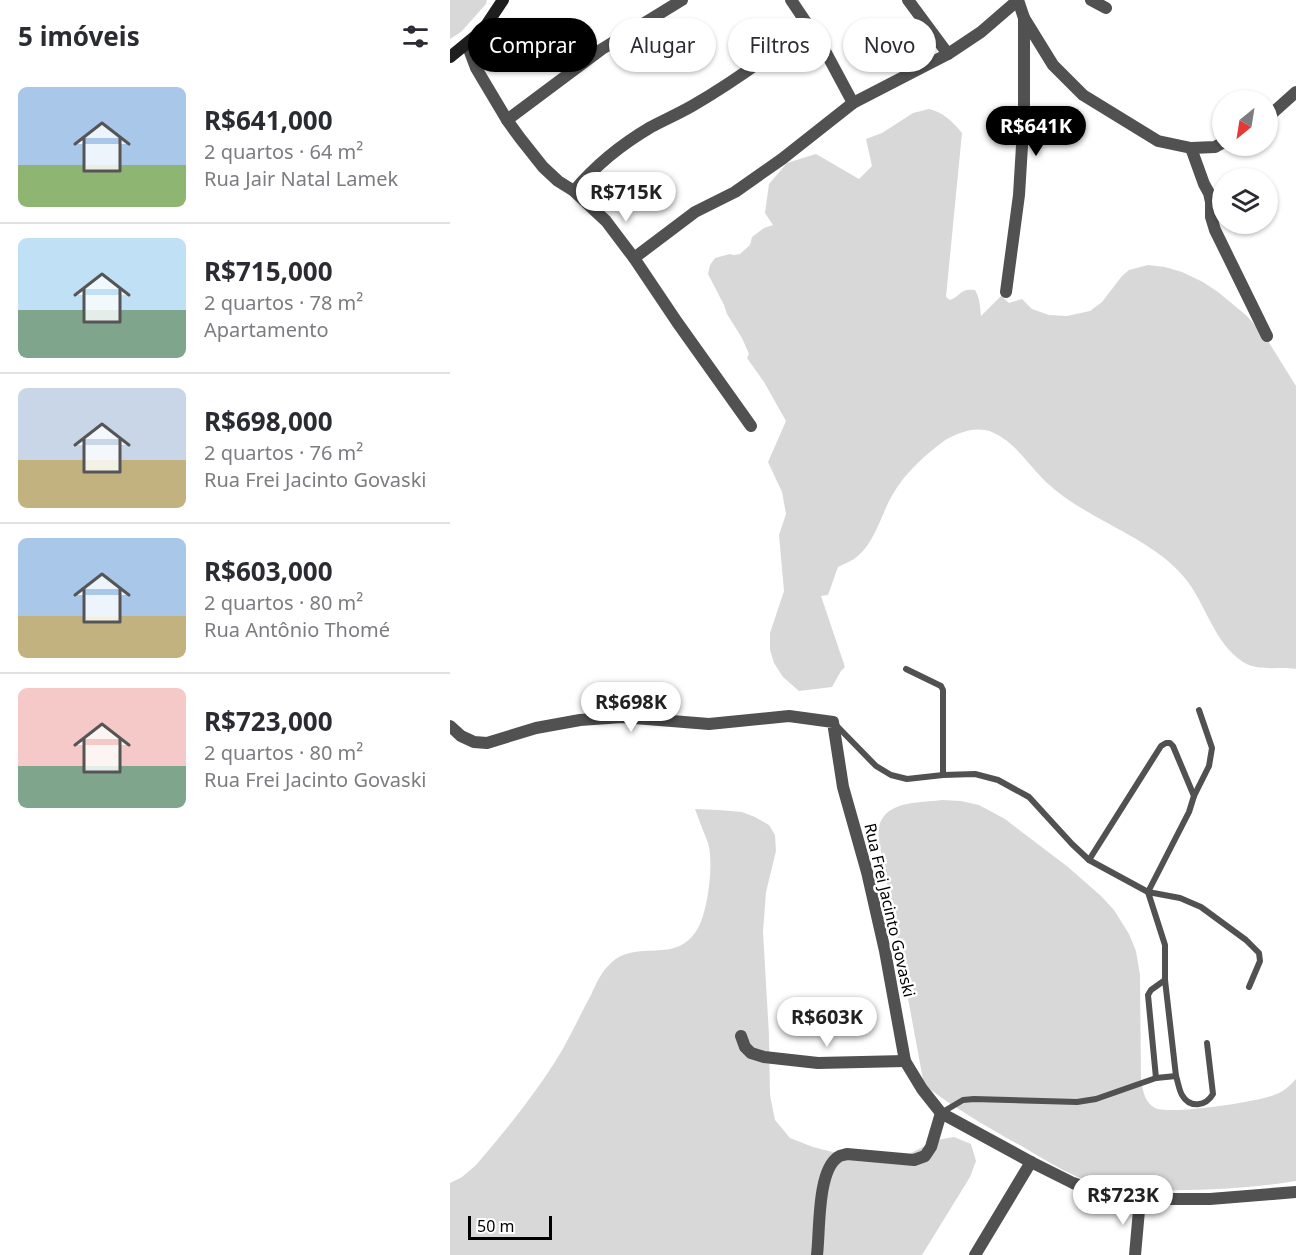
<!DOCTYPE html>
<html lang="pt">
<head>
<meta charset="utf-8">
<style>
	:root { --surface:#fff; --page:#f2f2f3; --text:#2b2b33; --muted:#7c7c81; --line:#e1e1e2; --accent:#000 }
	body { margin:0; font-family:"Noto Sans",sans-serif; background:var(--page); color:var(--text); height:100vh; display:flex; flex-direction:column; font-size:22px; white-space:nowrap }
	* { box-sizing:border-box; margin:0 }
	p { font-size:20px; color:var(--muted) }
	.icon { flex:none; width:33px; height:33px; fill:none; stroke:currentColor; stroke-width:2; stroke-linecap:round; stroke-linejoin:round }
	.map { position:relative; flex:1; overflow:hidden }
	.side { display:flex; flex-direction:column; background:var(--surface); width:450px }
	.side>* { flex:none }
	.hud { position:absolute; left:18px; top:18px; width:570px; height:54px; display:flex; gap:12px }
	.needle { width:39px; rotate:210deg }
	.tools { position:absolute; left:762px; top:90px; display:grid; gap:12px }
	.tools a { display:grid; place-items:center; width:66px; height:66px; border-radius:50%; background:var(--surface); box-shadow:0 2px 4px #0004; font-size:30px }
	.scale { position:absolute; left:18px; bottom:15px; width:84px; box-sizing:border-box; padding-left:6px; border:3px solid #000; border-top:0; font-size:16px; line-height:21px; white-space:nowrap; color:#000; -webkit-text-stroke:4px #fff; paint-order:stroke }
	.price { position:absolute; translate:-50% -51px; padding:0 14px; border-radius:21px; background:#fff; color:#222; font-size:20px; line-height:39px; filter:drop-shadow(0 2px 3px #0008) }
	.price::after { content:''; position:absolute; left:50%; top:36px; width:18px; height:14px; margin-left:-9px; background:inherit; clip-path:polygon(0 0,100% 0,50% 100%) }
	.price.current { background:var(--accent); color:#fff }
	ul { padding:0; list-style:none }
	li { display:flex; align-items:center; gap:18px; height:150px; padding:0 18px }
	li+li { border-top:2px solid var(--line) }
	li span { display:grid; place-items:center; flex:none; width:168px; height:120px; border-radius:9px; color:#555 }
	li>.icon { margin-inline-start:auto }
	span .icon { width:72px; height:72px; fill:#fffc; stroke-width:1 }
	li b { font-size:26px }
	h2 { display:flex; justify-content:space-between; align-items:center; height:72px; padding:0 18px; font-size:26px }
	.chip { padding:0 21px; border-radius:27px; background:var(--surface); box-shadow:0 2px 4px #0004; font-size:21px; line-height:54px }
	.chip.current { background:var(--accent); color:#fff }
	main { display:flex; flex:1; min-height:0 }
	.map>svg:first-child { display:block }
	.green { fill:#d8d8d8 }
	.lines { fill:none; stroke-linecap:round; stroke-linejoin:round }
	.service { stroke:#515151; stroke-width:6 }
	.minor { stroke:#515151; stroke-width:12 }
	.secondary { stroke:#1e1e1e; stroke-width:12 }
	.labels { text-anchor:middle; stroke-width:5; stroke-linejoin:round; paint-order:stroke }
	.street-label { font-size:16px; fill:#000; stroke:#fff }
</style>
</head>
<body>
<main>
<section class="side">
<h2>5 imóveis<svg class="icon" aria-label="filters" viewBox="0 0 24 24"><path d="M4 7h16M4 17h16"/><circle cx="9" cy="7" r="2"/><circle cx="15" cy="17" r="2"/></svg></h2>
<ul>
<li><span style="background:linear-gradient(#a9c7e8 65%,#8fb573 0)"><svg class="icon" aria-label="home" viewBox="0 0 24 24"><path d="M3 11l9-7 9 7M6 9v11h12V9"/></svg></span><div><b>R$641,000</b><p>2 quartos · 64 m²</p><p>Rua Jair Natal Lamek</p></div></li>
<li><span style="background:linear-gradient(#bfe0f5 60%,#7fa58c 0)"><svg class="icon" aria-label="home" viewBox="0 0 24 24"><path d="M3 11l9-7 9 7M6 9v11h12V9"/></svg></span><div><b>R$715,000</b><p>2 quartos · 78 m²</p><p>Apartamento</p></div></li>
<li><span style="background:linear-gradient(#c9d6e8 60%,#c2b280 0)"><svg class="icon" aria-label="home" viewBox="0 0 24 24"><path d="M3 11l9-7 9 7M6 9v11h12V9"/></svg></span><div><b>R$698,000</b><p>2 quartos · 76 m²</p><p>Rua Frei Jacinto Govaski</p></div></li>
<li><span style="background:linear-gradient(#a9c7e8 65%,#c2b280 0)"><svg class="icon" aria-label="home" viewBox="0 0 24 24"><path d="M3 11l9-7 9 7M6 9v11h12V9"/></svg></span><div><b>R$603,000</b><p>2 quartos · 80 m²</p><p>Rua Antônio Thomé</p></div></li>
<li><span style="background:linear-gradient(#f6c9c9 65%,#7fa58c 0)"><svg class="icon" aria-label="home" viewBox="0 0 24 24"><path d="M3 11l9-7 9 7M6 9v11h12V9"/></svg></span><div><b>R$723,000</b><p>2 quartos · 80 m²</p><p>Rua Frei Jacinto Govaski</p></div></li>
</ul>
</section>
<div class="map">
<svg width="846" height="1255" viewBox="0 0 846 1255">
	<rect width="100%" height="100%" fill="#fff"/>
	<g class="green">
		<path d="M0,0H37L36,4L11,32L0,39Z"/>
		<path d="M479,109C493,112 503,122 512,133L496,297L500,300C511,296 510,288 525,290C530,299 530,306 531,316L551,296L559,303L572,299L582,309L599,315L617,316L640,311L652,302L672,276L679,270L698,265L715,267L732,272L753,282L768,292L797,316L818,341L846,386V669C829,666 808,672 793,662C763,642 756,603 734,577C700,536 636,520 596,482C579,466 566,443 544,433C529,426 514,431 501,437C495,439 491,444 486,447C469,461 454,475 443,494C431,514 426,540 408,556C402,561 394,564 388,567L378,595L371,596L395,667L391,671L382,687L349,691L333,677L324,663L320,650V633L334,591L329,535L336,514L332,492L318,462L336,421L314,382L297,358L299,354L292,338L277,314L274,305L258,274L260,265L265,258L280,254L284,255L290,254L300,245L302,237L314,228L323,225L315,213L319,184L337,163L366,154L409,179L422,166L416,139L432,133L463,113Z"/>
		<path d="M492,800L511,801L529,805L555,819L618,867L651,896L664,910L679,934L686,951L690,975L691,1081C693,1091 695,1103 705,1108C720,1115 807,1102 824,1095C833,1092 840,1086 846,1079V1181C799,1189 751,1191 704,1190C688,1189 670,1190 654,1186C625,1179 600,1163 575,1148C540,1129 506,1109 474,1085L430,847C429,841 428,833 429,827C435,800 470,803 492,800Z"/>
		<path d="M245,809L269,810L292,812L305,817L319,825L325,835L326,851L316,892L313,932L319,1035L320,1095L325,1120L340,1138L363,1147L402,1157L451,1158L487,1140L504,1137L521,1144L526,1161L520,1177L472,1255H0V1183L12,1177L26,1165C57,1129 87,1092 111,1052C122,1033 131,1013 141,995C146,984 151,972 160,964C187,937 226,967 248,928C258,911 264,862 258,843C254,832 249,821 245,809Z"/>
	</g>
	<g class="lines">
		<g class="service">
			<path d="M456,669L491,686L493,690V775"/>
			<path d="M384,723L426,766L441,775L457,779L493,775L525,774L548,780L579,797L622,844L639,860L698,892L730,898L751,907L796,940L809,953L810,961L799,987"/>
			<path d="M744,796L759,766L762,748L749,710"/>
			<path d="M639,860L711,746L716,743H720L723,746L744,796L739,812L698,892L715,945V980L726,1076"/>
			<path d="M706,1078L698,995L701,990L715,980"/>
			<path d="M491,1113L513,1100L524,1099L627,1102L646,1099L706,1078L726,1076C728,1082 729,1090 732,1095C740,1109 756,1106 763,1094L757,1043"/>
		</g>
		<g class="minor">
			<path d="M341,0L374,49L403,103"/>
			<path d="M458,0L498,54"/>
			<path d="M641,0L656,8"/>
			<path d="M17,44L26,68L57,120L70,138L93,167L108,181L124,191L156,221L184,258L227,322L301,426"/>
			<path d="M818,117L846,92"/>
			<path d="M57,120L152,49L232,0"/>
			<path d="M741,148L754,184L759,193L761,202V217L765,230L817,336"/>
			<path d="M124,191C145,166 172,144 201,127C214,120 228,114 242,106C283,82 321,55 358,25"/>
			<path d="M184,258L245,212L285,192L332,159L403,103L498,54L531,32L568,0L574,18L603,65L633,95L708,141L741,148L765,147L772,143"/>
			<path d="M556,292L569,195L574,113V18"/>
			<path d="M0,726L11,736L24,742L37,743L86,728L130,720L172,717L259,724L339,716L383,722L393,787L417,872L435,951L455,1061L472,1089L491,1113L581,1162L623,1183L654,1194L690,1199H760L846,1192"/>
			<path d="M291,1036L295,1047L301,1053L314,1057L368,1063L455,1061"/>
			<path d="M367,1255C370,1231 367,1171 388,1157C390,1155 394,1155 397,1154L464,1160L475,1156L481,1147L491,1113"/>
			<path d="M525,1255L581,1162"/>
			<path d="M685,1255L690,1199"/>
		</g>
		<path class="secondary" d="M0,57L33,30L53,0"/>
	</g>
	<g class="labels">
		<g class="street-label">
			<text transform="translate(440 910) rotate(77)" y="6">Rua Frei Jacinto Govaski</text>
		</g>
	</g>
</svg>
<div class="tools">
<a><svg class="needle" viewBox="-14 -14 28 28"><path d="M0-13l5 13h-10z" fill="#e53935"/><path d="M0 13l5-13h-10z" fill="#7c7c81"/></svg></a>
<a><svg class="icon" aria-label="layers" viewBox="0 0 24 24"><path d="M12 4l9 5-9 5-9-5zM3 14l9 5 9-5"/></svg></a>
</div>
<div class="scale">50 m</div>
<b class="price current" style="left:586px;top:157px">R$641K</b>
<b class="price" style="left:176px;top:223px">R$715K</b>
<b class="price" style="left:181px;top:733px">R$698K</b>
<b class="price" style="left:377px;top:1048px">R$603K</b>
<b class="price" style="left:673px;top:1226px">R$723K</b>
<div class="hud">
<a class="chip current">Comprar</a>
<a class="chip">Alugar</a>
<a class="chip">Filtros</a>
<a class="chip">Novo</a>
</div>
</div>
</main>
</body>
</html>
